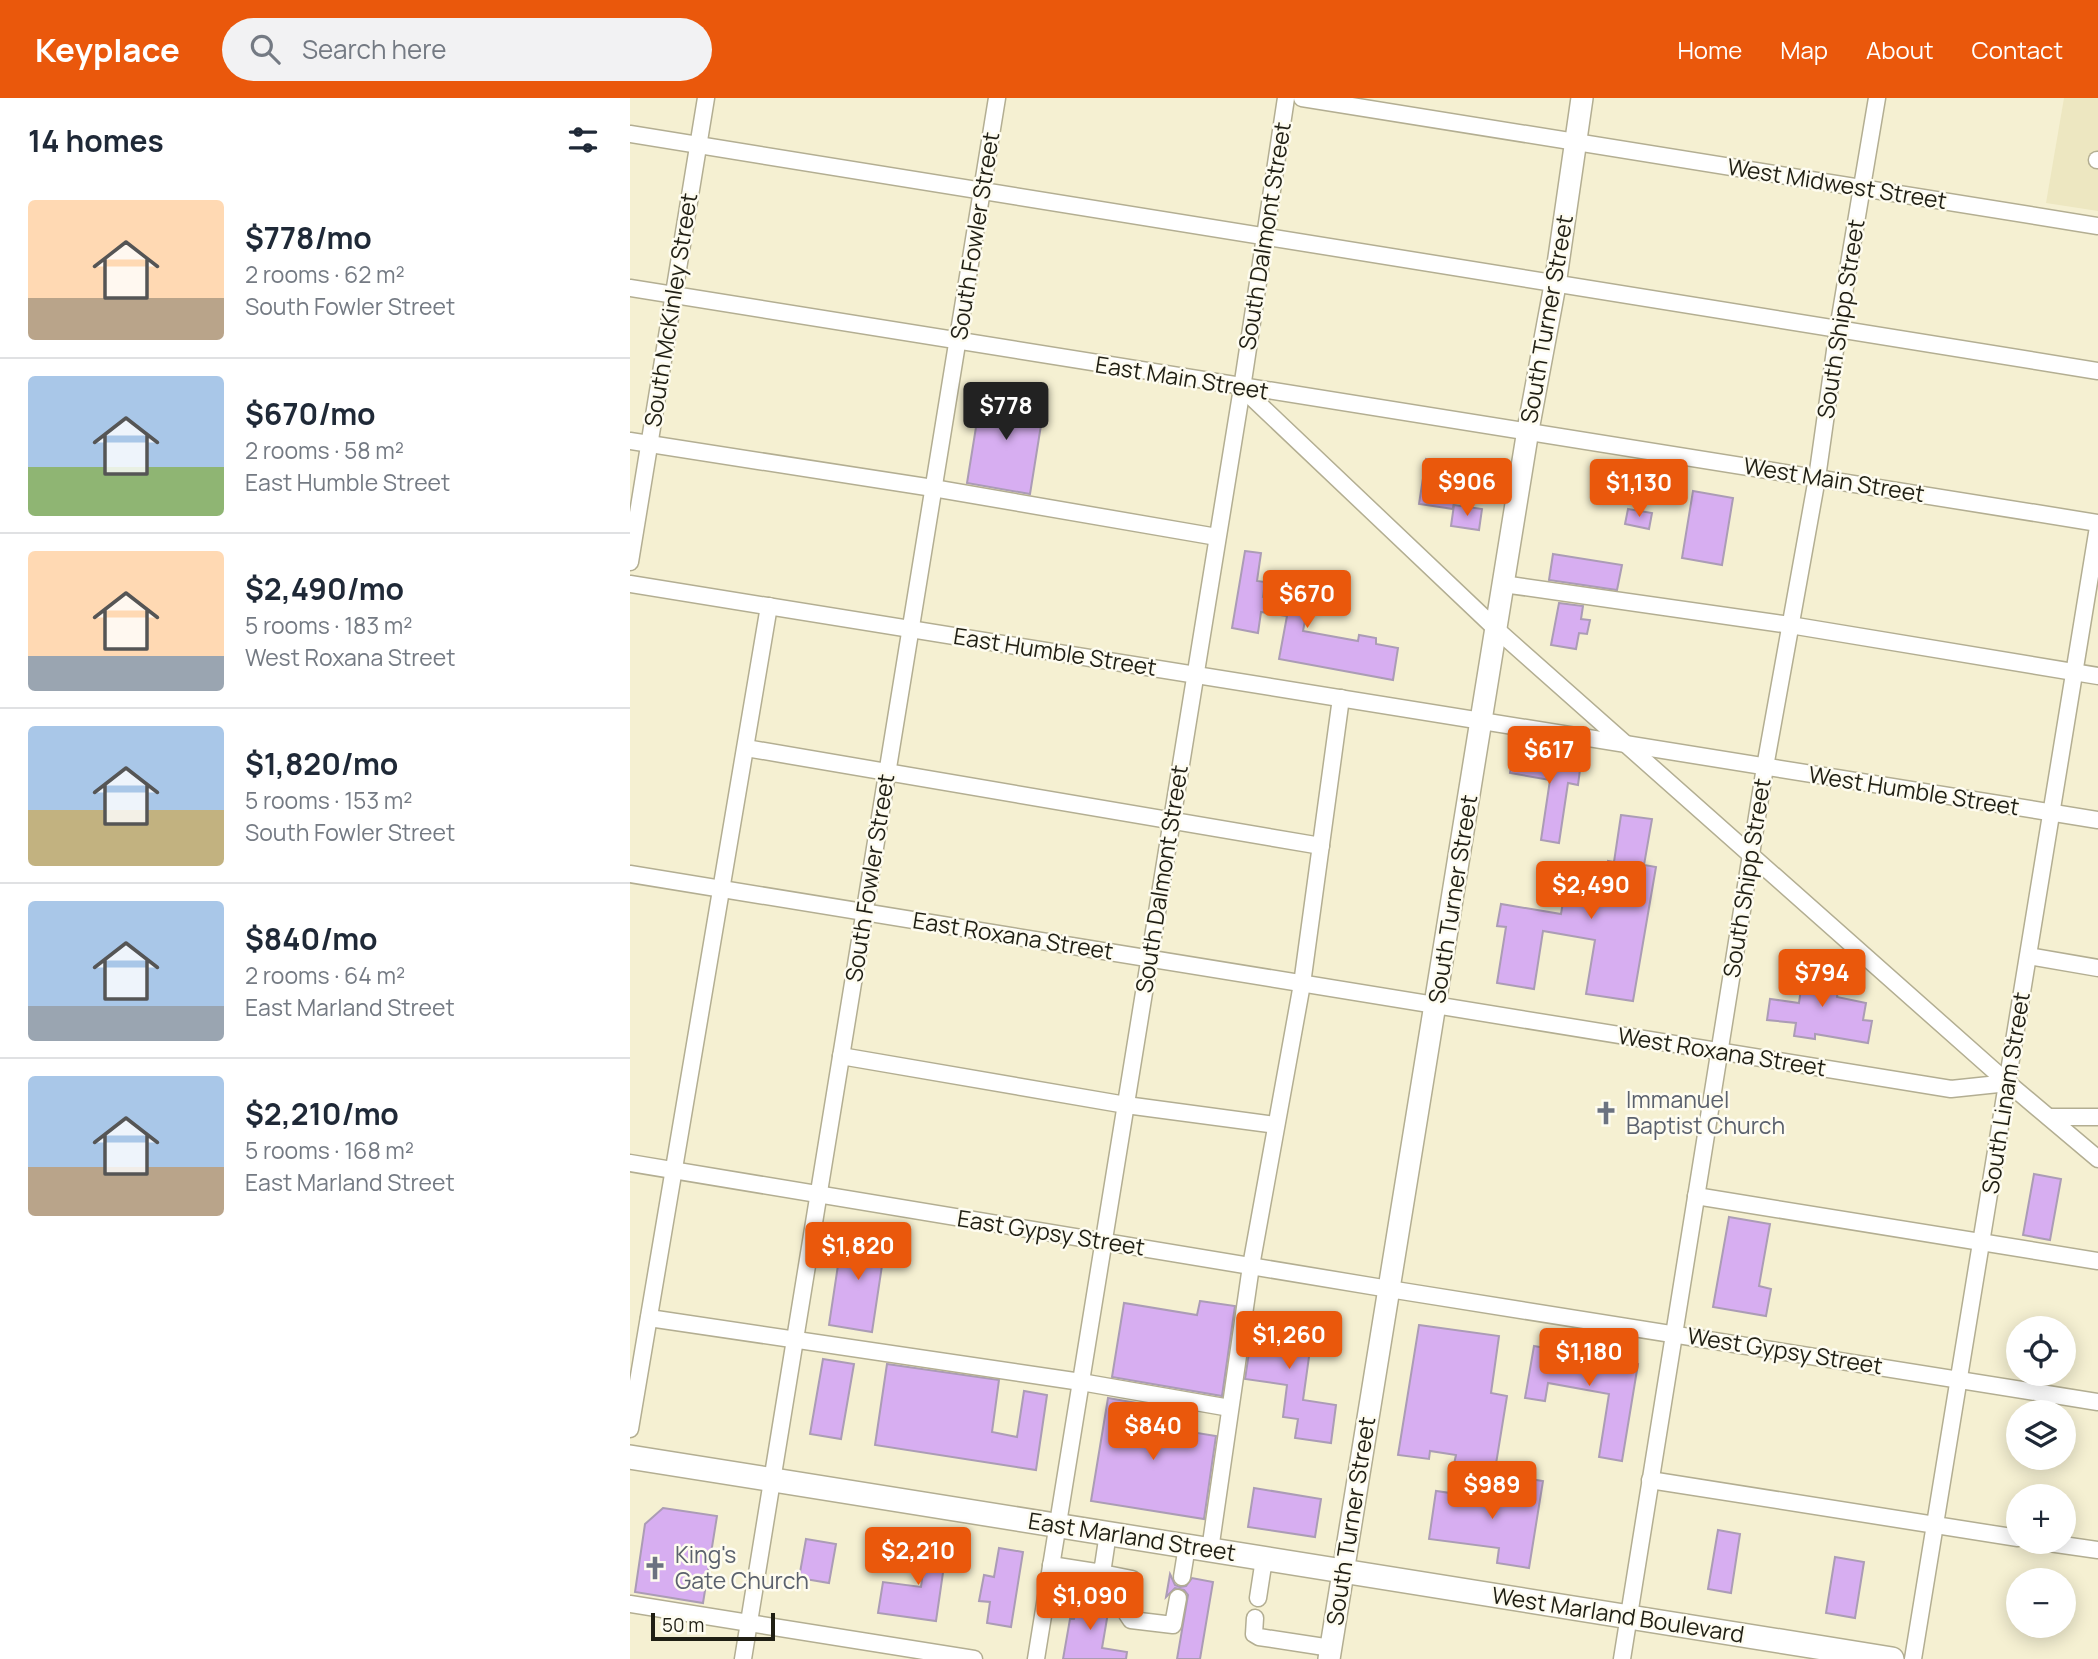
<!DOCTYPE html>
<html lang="en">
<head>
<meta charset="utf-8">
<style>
	:root { --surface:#fff; --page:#f2f2f3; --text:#1f2937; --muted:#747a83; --line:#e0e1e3; --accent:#ea580c }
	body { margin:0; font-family:Manrope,sans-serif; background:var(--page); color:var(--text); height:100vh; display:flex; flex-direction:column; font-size:26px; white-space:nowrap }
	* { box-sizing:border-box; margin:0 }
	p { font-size:23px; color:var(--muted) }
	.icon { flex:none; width:38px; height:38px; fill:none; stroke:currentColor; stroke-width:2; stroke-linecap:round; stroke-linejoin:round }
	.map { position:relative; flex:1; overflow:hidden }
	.side { display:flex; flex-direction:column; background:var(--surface); width:630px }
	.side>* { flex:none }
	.controls { position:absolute; left:1376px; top:1218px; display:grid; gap:14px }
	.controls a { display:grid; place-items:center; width:70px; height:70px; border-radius:50%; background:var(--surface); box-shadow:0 4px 18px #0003; font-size:35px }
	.scale { position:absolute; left:21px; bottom:18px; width:124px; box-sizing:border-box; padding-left:7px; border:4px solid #201f14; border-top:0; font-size:19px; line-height:24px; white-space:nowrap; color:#201f14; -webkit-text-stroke:5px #fefcf0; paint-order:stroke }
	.price { position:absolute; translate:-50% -60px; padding:0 16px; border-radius:7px; background:var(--accent); color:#fff; font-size:23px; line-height:46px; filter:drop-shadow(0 2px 4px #0008) }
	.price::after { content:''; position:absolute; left:50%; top:42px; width:21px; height:16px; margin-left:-10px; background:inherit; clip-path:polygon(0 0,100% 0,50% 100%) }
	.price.current { background:#222; color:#fff }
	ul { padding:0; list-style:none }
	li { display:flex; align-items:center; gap:21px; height:175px; padding:0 28px }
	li+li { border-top:2px solid var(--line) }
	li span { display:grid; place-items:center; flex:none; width:196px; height:140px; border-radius:7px; color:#555 }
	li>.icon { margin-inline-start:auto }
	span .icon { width:84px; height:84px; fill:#fffc; stroke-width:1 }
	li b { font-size:30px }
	h2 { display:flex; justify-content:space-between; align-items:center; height:84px; padding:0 28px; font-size:30px }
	header { display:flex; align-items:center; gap:42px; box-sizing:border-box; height:98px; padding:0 35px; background:var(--accent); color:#fff }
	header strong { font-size:33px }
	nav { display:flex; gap:38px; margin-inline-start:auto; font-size:24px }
	.search { width:490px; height:63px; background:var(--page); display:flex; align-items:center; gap:18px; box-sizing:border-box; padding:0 24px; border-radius:38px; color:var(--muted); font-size:26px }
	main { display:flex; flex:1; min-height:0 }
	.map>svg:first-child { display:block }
	.built { fill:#ede7c1 }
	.building { fill:#d7aef1; stroke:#ab9cb5; stroke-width:2 }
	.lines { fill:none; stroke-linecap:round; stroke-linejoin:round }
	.minor-casing { stroke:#b3ae92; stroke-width:19 }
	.major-casing { stroke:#b3ae92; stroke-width:24 }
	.highway-casing { stroke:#b3ae92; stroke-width:26 }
	.minor { stroke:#fff; stroke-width:16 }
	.major { stroke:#fff; stroke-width:21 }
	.highway { stroke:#fff; stroke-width:23 }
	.labels { text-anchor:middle; stroke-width:5; stroke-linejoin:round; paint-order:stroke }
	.street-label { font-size:23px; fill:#201f14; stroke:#fefcf0 }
	.worship-label { font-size:23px; fill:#5b616d; stroke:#fefcf0; text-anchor:start }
</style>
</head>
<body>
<header>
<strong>Keyplace</strong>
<div class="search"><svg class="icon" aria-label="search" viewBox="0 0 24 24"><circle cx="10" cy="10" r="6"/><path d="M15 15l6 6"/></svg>Search here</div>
<nav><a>Home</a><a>Map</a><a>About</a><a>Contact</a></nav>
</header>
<main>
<section class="side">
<h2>14 homes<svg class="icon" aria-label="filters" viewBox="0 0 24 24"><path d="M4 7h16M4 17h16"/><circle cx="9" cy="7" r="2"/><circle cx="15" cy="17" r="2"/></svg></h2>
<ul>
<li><span style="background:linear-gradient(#ffd9b3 70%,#b9a48a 0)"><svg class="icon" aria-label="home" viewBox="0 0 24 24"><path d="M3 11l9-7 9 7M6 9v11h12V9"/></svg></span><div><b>$778/mo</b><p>2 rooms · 62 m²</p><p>South Fowler Street</p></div></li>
<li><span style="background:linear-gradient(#a9c7e8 65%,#8fb573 0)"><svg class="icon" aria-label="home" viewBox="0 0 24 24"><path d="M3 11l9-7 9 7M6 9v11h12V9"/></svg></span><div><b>$670/mo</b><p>2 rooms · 58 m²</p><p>East Humble Street</p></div></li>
<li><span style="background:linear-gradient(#ffd9b3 75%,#9aa5b1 0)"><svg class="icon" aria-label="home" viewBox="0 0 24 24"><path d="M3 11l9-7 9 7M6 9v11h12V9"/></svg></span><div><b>$2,490/mo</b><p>5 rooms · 183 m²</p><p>West Roxana Street</p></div></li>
<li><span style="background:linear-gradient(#a9c7e8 60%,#c2b280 0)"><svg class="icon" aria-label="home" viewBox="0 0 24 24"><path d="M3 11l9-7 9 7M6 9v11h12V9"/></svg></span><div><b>$1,820/mo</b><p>5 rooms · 153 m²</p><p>South Fowler Street</p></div></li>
<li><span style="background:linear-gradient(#a9c7e8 75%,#9aa5b1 0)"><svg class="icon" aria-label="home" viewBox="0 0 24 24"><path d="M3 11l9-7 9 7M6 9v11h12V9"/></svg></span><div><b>$840/mo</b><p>2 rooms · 64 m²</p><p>East Marland Street</p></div></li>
<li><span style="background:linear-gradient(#a9c7e8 65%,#b9a48a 0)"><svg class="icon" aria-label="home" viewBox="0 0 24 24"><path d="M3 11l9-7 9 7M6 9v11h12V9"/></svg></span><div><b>$2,210/mo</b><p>5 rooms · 168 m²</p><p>East Marland Street</p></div></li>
</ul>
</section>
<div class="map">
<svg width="1468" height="1561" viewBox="0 0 1468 1561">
	<rect width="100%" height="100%" fill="#f5f0d2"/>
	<path class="built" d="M1434,0H1468V113L1416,105Z"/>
	<g class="building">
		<path d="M352,292L415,302L400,396L337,385Z"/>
		<path d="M796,361L829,366L823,411L789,406Z"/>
		<path d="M1063,393L1103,400L1092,467L1052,460Z"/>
		<path d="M824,407L852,411L849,432L821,428Z"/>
		<path d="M998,411L1022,415L1019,431L995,426Z"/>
		<path d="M615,453L631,455L627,483L635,484L633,499L662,503L666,484L682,487L673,533L728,543L729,537L746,540V546L768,550L763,582L649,561L657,518L631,514L628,535L602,530Z"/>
		<path d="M923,456L992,467L987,492L919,482Z"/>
		<path d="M929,505L953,508L951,521L960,522L957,536L949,535L946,551L921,547Z"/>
		<path d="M883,653L951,664L948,687L938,685L929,745L911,742L920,682L880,675Z"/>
		<path d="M991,717L1022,721L1014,767L1026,769L1003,903L956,896L965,842L913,833L904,891L867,885L876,829L867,828L871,806L931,816L936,786L973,793L978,763L984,764Z"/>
		<path d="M1175,862L1195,864L1193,882L1209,885L1207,899L1236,905L1233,922L1242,923L1238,945L1185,936V941L1164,938L1166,925L1137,922L1140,901L1169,905Z"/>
		<path d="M1404,1076L1431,1081L1420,1142L1393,1137Z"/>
		<path d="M1099,1119L1140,1126L1129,1188L1141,1191L1136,1218L1083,1209Z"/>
		<path d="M213,1134L256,1141L242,1234L199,1227Z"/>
		<path d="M570,1203L605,1208L592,1298L482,1279L494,1205L567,1217Z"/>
		<path d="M625,1215L684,1223L673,1302L706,1307L701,1345L665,1340L668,1321L653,1319L657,1287L615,1281Z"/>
		<path d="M789,1227L869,1238L861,1295L877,1298L865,1372L824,1366L826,1357L800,1353L799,1361L768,1357Z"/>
		<path d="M904,1248L1008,1266L992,1363L969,1359L979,1296L918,1285L915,1303L895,1300Z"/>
		<path d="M193,1261L224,1266L211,1341L180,1336Z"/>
		<path d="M257,1266L369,1282L362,1334L387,1339L394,1293L417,1297L406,1372L245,1347Z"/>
		<path d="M478,1300L513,1306L512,1313L563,1321L561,1334L586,1338L574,1421L461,1403Z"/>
		<path d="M880,1378L913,1383L899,1470L867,1465L869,1450L799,1441L806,1393L876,1403Z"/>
		<path d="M624,1390L691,1401L685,1439L618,1429Z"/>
		<path d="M33,1410L87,1418L73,1505L5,1494L15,1426Z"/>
		<path d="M1088,1432L1110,1436L1101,1495L1078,1491Z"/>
		<path d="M298,1437L318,1440L306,1523L248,1515L253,1484L291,1489Z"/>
		<path d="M176,1441L206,1446L199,1485L169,1480Z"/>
		<path d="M369,1450L393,1454L381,1529L357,1525L360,1504L349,1503L354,1477L364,1479Z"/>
		<path d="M1205,1459L1234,1464L1225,1520L1196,1515Z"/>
		<path d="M540,1476L545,1487L550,1489L556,1488L562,1480L583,1484L570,1561H547L558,1497L554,1492L545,1490L536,1499Z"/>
		<path d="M449,1498L480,1503L472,1550L497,1554L496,1561H433L440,1521H444Z"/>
	</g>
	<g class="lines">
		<g class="minor-casing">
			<g id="minor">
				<path d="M672,0L1468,128"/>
				<path d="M0,36L1468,273"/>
				<path d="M1467,62H1468"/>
				<path d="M0,190L1468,425"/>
				<path d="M612,290L866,531L1378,985L1468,1061"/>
				<path d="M0,343L303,390L587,439"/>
				<path d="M0,464L76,0"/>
				<path d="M0,486L1468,722"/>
				<path d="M873,486L1160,527L1468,578"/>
				<path d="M116,650L691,748"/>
				<path d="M0,776L1321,991L1378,985"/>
				<path d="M1399,858L1468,870"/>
				<path d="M211,958L496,1007L646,1027"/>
				<path d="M1419,1019H1468"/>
				<path d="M0,1065L759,1191L1468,1304"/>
				<path d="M1066,1098L1468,1163"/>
				<path d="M19,1220L451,1284L600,1310"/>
				<path d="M0,1331L139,508"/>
				<path d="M1020,1382L1388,1440"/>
				<path d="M1412,1444L1468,1452"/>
				<path d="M580,1452L621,1168L672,886L711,600"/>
				<path d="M421,1467L472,1475L478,1435"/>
				<path d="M472,1475L502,1481L497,1516L501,1522L543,1527L548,1500"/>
				<path d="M552,1479L557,1448"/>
				<path d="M628,1500L634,1461"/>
				<path d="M0,1506L344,1561"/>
				<path d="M625,1520L624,1536L629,1539L701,1550"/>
				<path d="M113,1561L367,0"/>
				<path d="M406,1561L612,290L656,0"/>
				<path d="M992,1561L1135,669L1187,380L1208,231L1247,0"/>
				<path d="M1283,1561L1468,429"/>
			</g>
		</g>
		<g class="major-casing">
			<path id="major" d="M699,1561L898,332L925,187L952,0"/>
		</g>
		<g class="highway-casing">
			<path id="highway" d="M0,1359L1262,1561"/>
		</g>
		<use href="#minor" class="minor"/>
		<use href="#major" class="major"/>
		<use href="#highway" class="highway"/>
	</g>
	<defs>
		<g id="church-bare" transform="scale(1.89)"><path d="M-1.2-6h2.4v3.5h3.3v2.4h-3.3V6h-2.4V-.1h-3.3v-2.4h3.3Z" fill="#6b7280" stroke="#fefcf0" stroke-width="2.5" paint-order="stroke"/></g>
	</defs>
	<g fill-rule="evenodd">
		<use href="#church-bare" x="976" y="1015"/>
		<use href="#church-bare" x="25" y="1470"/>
	</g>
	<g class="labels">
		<g class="street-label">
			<text transform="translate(1207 86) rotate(9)" y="8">West Midwest Street</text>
			<text transform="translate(345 138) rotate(-81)" y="8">South Fowler Street</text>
			<text transform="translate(635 138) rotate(-81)" y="8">South Dalmont Street</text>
			<text transform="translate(41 212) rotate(-81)" y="8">South McKinley Street</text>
			<text transform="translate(917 221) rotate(-80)" y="8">South Turner Street</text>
			<text transform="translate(1211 221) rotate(-81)" y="8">South Shipp Street</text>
			<text transform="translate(552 280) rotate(9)" y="8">East Main Street</text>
			<text transform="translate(1204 382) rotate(9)" y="8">West Main Street</text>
			<text transform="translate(425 554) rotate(9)" y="8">East Humble Street</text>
			<text transform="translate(1284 693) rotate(9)" y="8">West Humble Street</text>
			<text transform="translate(240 780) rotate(-81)" y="8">South Fowler Street</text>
			<text transform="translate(1117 780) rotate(-81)" y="8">South Shipp Street</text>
			<text transform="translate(532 781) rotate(-81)" y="8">South Dalmont Street</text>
			<text transform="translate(823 801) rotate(-81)" y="8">South Turner Street</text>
			<text transform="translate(383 838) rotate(9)" y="8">East Roxana Street</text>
			<text transform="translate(1092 954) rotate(9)" y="8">West Roxana Street</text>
			<text transform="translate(1376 995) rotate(-81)" y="8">South Linam Street</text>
			<text transform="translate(421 1135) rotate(9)" y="8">East Gypsy Street</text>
			<text transform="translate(1155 1253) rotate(9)" y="8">West Gypsy Street</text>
			<text transform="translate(721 1423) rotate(-81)" y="8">South Turner Street</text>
			<text transform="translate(502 1439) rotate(9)" y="8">East Marland Street</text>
			<text transform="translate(988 1517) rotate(9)" y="8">West Marland Boulevard</text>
		</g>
		<g class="worship-label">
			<text x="996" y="1010">Immanuel<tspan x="996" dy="26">Baptist Church</tspan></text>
			<text x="45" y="1465">King's<tspan x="45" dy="26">Gate Church</tspan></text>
		</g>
	</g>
</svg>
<div class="controls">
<a><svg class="icon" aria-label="locate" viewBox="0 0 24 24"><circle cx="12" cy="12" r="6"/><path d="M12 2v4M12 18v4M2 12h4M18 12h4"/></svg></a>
<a><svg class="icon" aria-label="layers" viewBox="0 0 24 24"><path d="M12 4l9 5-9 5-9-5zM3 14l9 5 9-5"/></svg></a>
<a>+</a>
<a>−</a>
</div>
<div class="scale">50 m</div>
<b class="price current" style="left:376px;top:344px">$778</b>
<b class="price" style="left:837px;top:420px">$906</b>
<b class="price" style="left:1009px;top:421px">$1,130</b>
<b class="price" style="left:677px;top:532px">$670</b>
<b class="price" style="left:919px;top:688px">$617</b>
<b class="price" style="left:961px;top:823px">$2,490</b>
<b class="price" style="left:1192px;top:911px">$794</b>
<b class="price" style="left:228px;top:1184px">$1,820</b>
<b class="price" style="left:659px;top:1273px">$1,260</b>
<b class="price" style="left:959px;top:1290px">$1,180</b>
<b class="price" style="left:523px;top:1364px">$840</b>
<b class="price" style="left:862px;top:1423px">$989</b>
<b class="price" style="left:288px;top:1489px">$2,210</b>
<b class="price" style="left:460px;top:1534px">$1,090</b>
</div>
</main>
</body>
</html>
